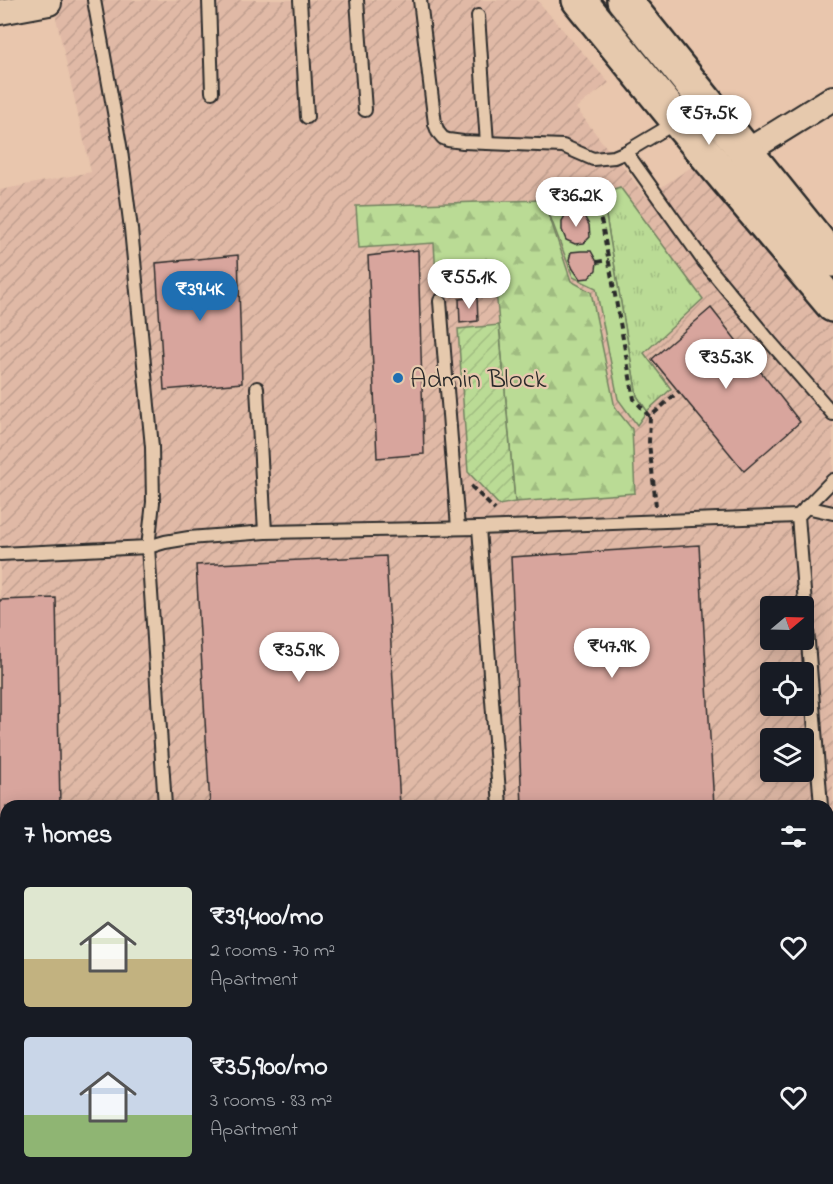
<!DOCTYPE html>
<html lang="en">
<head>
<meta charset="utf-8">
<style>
	:root { --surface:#171b24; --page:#20242c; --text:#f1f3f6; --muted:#9ea1a6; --accent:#1f6fb2 }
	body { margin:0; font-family:"Indie Flower",sans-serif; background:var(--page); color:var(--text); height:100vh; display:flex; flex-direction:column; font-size:22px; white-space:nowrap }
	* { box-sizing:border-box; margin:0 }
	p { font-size:20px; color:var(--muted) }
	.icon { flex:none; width:33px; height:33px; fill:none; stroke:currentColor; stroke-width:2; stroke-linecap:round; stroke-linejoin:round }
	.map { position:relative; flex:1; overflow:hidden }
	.panel { position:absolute; left:0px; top:800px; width:834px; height:386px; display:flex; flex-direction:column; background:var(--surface); border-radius:18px 18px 0 0; box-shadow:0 3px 15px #0003 }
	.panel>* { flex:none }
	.needle { width:39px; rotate:71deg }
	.fabs { position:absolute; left:760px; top:596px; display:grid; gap:12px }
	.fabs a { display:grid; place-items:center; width:54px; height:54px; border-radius:6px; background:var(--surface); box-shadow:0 3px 15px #0003; font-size:30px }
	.price { position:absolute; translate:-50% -51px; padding:0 14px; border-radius:21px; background:#fff; color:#222; font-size:20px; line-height:39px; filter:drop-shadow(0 2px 3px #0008) }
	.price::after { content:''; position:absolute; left:50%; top:36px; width:18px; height:14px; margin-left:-9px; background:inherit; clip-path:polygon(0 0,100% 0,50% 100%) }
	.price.selected { background:var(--accent); color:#fff }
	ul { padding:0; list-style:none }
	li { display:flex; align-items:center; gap:18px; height:150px; padding:0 24px }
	li span { display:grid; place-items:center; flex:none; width:168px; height:120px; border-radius:6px; color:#555 }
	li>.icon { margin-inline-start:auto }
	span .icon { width:72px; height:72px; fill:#fffc; stroke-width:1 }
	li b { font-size:26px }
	h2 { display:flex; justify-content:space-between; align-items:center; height:72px; padding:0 24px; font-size:26px }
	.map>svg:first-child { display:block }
	.industrial { fill:url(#industrial-furrows); fill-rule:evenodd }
	.grass { fill:url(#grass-tufts); stroke:#728360; stroke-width:1.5 }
	.forest { fill:url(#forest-firs); stroke:#728360; stroke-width:1.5 }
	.park { fill:#badb95; stroke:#728360; stroke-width:1.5 }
	.garden { fill:url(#garden-furrows); stroke:#728360; stroke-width:1.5 }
	.building { fill:#d8a59d; stroke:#2b2b2b; stroke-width:1.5 }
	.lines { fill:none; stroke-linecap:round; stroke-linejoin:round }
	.service-casing { stroke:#2b2b2b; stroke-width:16 }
	.minor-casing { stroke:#2b2b2b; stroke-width:28 }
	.secondary-casing { stroke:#2b2b2b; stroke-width:38 }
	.path { stroke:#2b2b2b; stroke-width:4; stroke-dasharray:6 4.5; stroke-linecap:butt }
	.service { stroke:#e6c9ad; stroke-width:12 }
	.minor { stroke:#e6c9ad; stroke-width:24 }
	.secondary { stroke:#e6c9ad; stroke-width:33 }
	.poi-dot { fill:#1f6fb2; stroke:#e6c9ad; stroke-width:2 }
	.labels { text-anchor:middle; stroke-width:4.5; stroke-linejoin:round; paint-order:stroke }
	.poi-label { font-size:27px; fill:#2b2b2b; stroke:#e6c9ad; text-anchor:start }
</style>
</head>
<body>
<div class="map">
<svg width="833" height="1184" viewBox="0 0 833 1184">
	<defs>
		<pattern id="industrial-furrows" width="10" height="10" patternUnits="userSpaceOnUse" patternTransform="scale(1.5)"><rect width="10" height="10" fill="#e0b9a6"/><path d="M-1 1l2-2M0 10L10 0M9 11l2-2" fill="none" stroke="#c09f8f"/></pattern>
		<pattern id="grass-tufts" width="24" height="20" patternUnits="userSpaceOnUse" patternTransform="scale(1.5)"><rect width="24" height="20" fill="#badb95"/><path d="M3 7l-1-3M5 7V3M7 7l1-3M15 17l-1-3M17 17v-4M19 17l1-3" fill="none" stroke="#a0bc81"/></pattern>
		<pattern id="forest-firs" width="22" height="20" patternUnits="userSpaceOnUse" patternTransform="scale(1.5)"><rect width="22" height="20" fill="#badb95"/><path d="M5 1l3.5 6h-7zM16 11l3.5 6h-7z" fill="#a0bc81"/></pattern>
		<pattern id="garden-furrows" width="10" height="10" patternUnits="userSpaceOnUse" patternTransform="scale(1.5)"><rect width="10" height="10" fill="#badb95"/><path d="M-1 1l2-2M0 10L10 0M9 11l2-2" fill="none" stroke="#a0bc81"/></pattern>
	</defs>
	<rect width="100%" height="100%" fill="#e9c6ad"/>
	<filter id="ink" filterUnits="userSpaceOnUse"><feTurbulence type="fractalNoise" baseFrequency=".0167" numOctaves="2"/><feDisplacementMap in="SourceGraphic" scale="12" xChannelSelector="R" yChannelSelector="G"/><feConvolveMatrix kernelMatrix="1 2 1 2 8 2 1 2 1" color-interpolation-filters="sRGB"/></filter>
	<g filter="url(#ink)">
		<path class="industrial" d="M52,0H537L609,83L576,108L606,147L617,158L645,196L654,192L696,164L833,316V1184H0V190L91,172ZM771,606H804V639H771ZM771,672H804V705H771ZM771,738H804V771H771ZM6,806H828V1179H6Z"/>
		<path class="grass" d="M620,187L703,299L644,353L671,389L647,411L637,396L602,193Z"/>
		<path class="forest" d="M544,200L571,281L591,292L615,408L632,429L635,493L515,502L496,290L437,292L434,243L359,248L356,206Z"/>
		<path class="park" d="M602,193L637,396L647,411L637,425L618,399L596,288L573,277L544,200Z"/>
		<path class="garden" d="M499,325L515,502L499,505L468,472L458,329Z"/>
		<g class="building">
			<path d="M578,213L584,216L589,225L590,237L584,243L575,244L566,240L562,230V221L566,214Z"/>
			<path d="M418,250L424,454L377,458L368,256Z"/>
			<path d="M581,251H591L597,262L596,270L589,278L580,279L573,269L569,260L571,252Z"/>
			<path d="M238,255L242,383L164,390L156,263Z"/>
			<path d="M477,297L478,321L460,323L459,299Z"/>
			<path d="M711,308L800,422L744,471L652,359Z"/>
			<path d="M699,545L714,806H522L511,557Z"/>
			<path d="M386,556L400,806H210L196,565Z"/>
			<path d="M56,598L60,806H6V1121H0V600Z"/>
		</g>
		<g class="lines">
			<g class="service-casing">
				<g id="service">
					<path d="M209,0L212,92"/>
					<path d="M300,0L307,117"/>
					<path d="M357,0L365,110"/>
					<path d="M420,0L435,124L438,132L443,138L448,140L463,142L563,146L593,159L614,157L626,152"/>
					<path d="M478,16L487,143"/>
					<path d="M678,121L626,152L705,263L772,344L833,414"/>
					<path d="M440,301L458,528"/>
					<path d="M257,388L265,532"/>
					<path d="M806,507L833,513"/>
					<path d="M479,528L500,806"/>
					<path d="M0,554L148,547L153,502L152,447L131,229L121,151L94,0"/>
					<path d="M165,806L148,547L165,542L189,538L265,532L479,528L798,516"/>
					<path d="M821,806L798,516L833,480"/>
					<path d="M828,901L833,988"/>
					<path d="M828,1125L833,1122"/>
					<path d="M0,1162H6"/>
					<path d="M190,1179V1184"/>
					<path d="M667,1179L670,1184"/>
					<path d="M428,1184L493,1179"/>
				</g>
			</g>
			<g class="minor-casing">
				<g id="minor">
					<path d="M0,12L49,3"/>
					<path d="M746,152L833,98"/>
				</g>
			</g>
			<g class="secondary-casing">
				<g id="secondary">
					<path d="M579,0L678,121L833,305"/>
					<path d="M624,0L833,260"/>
				</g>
			</g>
			<g class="path">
				<path d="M578,213L583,208L597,210L602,224L634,399L650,417"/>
				<path d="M597,262L609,260"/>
				<path d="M471,486L495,510"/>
				<path d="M656,506L649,443L650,417L679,391"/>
			</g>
			<use href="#service" class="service"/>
			<use href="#minor" class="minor"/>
			<use href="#secondary" class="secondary"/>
		</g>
	</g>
	<circle class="poi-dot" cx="398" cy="378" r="6"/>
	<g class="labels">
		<g class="poi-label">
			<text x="410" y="387">Admin Block</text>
		</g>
	</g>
</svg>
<div class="fabs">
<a><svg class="needle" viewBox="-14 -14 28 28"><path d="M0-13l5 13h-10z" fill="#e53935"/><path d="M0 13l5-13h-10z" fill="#9ea1a6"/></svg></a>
<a><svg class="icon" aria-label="locate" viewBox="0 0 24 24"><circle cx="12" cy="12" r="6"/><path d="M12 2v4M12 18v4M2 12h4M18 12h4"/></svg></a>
<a><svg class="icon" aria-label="layers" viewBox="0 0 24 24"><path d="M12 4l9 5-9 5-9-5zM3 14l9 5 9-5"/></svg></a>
</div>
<b class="price" style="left:709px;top:146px">₹57.5K</b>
<b class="price" style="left:576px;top:228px">₹36.2K</b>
<b class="price" style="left:469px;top:310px">₹55.1K</b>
<b class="price selected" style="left:200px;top:322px">₹39.4K</b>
<b class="price" style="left:726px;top:390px">₹35.3K</b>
<b class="price" style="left:612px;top:679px">₹47.9K</b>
<b class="price" style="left:299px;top:683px">₹35.9K</b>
<section class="panel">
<h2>7 homes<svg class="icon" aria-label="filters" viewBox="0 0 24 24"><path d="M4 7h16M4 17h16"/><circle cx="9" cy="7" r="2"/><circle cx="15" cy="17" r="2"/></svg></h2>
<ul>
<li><span style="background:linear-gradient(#dfe7d0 60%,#c2b280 0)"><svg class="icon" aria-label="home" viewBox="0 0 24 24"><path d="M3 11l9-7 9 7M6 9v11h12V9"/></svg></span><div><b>₹39,400/mo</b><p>2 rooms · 70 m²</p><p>Apartment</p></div><svg class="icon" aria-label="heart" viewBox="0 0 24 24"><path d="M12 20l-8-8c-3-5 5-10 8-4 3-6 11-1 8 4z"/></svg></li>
<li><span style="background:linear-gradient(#c9d6e8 65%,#8fb573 0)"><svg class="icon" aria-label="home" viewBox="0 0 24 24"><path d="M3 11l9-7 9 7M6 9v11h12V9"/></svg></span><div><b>₹35,900/mo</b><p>3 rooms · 83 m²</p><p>Apartment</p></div><svg class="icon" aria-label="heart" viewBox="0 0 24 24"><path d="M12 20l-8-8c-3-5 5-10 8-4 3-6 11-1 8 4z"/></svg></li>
</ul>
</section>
</div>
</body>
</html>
